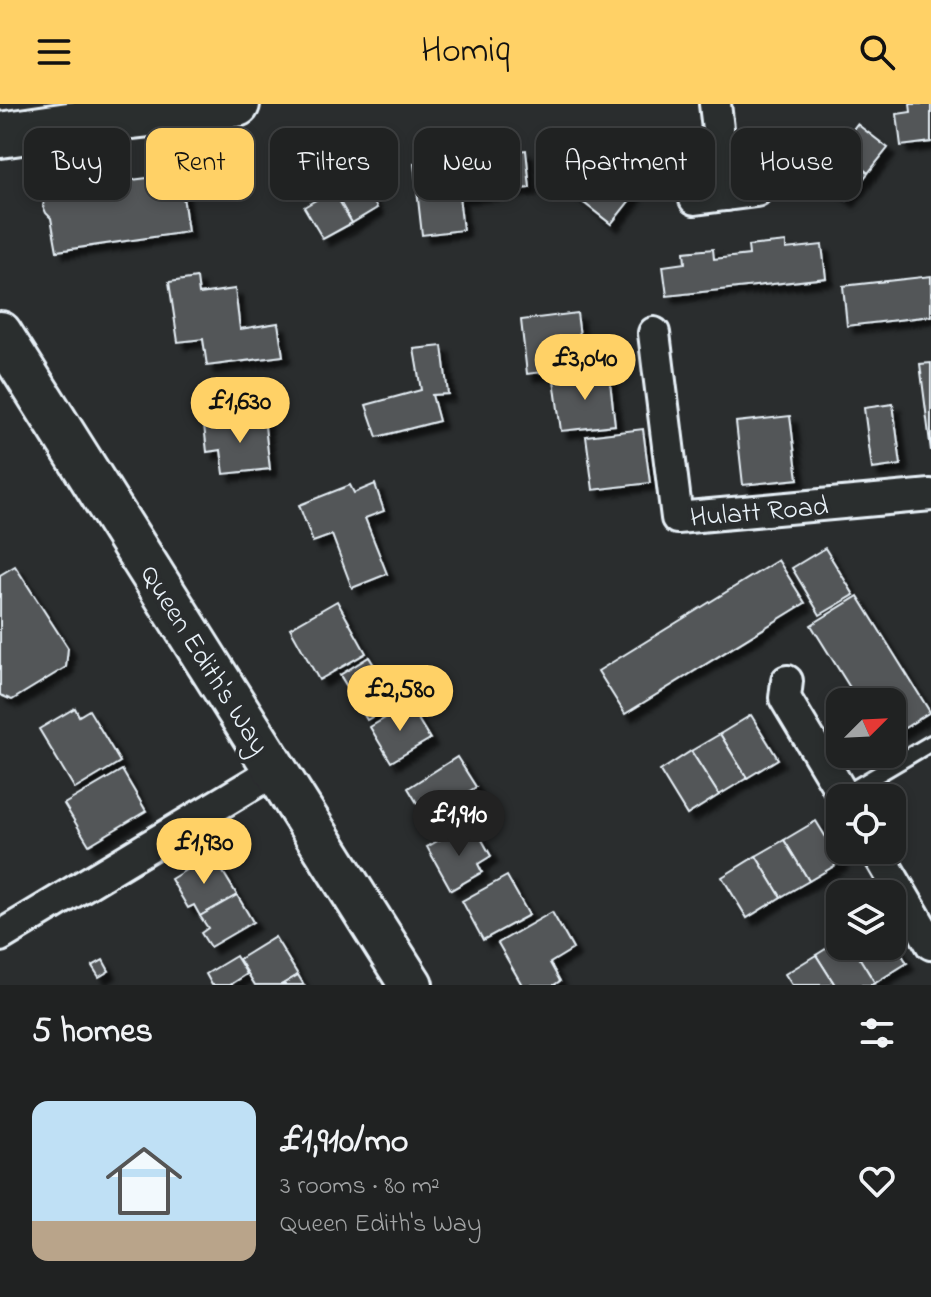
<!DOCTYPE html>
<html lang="en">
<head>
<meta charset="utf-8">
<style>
	:root { --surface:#202222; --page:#2d2f2f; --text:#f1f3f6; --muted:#a2a4a5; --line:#3d3f40; --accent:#ffd166 }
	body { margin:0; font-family:"Indie Flower",sans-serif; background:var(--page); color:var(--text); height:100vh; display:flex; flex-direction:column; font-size:30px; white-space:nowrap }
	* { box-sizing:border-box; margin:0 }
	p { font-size:26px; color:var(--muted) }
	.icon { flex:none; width:44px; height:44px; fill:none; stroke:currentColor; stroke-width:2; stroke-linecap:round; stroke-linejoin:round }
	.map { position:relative; height:881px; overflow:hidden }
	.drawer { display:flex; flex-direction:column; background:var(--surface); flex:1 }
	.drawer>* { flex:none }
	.banner { position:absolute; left:24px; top:24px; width:884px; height:72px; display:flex; gap:16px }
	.needle { width:52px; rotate:66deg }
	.fabs { position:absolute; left:826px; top:584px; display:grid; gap:16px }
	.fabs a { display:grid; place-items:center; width:80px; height:80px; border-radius:16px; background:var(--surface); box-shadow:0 4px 12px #0003,0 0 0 2px var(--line); font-size:40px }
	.price { position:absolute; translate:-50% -68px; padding:0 18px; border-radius:28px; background:var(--accent); color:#111; font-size:26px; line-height:52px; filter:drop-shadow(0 2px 4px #0008) }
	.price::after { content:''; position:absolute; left:50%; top:48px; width:24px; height:18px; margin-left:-12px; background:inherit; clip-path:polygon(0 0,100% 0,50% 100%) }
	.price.active { background:#222; color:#fff }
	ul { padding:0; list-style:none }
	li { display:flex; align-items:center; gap:24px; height:200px; padding:0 32px }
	li span { display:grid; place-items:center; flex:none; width:224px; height:160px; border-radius:16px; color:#555 }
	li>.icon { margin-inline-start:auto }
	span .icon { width:96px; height:96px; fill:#fffc; stroke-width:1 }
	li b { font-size:34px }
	h2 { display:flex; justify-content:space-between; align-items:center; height:96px; padding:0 32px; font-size:34px }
	.tag { padding:0 28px; border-radius:16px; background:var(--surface); box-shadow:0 4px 12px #0003,0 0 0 2px var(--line); font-size:28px; line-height:72px }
	.tag.active { background:var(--accent); color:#111 }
	header { display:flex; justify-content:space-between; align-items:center; height:104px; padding:0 32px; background:var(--accent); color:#111; font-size:36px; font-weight:600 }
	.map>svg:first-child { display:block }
	.building { fill:#535759; stroke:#e8f1f8; stroke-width:2; filter:url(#shadow) }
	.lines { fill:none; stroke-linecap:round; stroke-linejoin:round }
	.lane-casing { stroke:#e8f1f8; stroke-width:20 }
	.street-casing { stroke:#e8f1f8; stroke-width:36 }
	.secondary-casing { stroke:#e8f1f8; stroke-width:48 }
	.primary-casing { stroke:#e8f1f8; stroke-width:50 }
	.lane { stroke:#2a2d2e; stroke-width:14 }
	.street { stroke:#2a2d2e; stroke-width:30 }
	.secondary { stroke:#2a2d2e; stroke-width:42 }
	.primary { stroke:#2a2d2e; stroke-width:44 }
	.labels { text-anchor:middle; stroke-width:8; stroke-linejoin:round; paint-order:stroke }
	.street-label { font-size:28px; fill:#e8f1f8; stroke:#2a2d2e }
</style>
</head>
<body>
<header><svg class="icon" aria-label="menu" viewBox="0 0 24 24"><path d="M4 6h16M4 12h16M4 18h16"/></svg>Homiq<svg class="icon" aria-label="search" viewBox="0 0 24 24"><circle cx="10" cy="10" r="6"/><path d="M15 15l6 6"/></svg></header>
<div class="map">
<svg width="931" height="881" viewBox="0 0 931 881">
	<defs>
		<filter id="shadow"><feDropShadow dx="7" dy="7" stdDeviation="2" flood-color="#0009"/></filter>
	</defs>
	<rect width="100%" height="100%" fill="#2a2d2e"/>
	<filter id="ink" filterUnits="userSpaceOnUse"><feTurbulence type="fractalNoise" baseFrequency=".0125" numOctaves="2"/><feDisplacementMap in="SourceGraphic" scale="16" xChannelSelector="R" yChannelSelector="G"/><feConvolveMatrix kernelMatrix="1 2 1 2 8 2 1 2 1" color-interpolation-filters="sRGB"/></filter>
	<g filter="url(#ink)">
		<g class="building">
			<path d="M910,0H931V38L901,42L897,10L911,8Z"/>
			<path d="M857,20L888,44L868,69L838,45Z"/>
			<path d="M838,45L868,69L847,96L817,72Z"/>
			<path d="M526,46L530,84L473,91L468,53Z"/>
			<path d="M581,48L608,69L584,99L558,77Z"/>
			<path d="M468,53L473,91L459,92L463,126L422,131L414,59Z"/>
			<path d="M608,69L634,91L611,120L584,99Z"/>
			<path d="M180,70L188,128L57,147L51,114L46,109L43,102L46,89L60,84L70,90L111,85L115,78Z"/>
			<path d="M359,71L377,104L352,119L333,86Z"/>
			<path d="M333,86L352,119L323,135L304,103Z"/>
			<path d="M786,138V145L822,141L826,174L667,192L663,162L685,159L684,148L713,145L714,155L749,151L748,142Z"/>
			<path d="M931,172V212L847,222L843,182Z"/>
			<path d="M197,174L199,190L235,185L240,225L278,219L283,252L207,262L203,235L178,238L169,178Z"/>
			<path d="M577,209L584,263L527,270L521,216Z"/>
			<path d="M442,242L448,290L432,291L439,317L377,333L366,301L421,286L414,245Z"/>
			<path d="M931,259V347L920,260Z"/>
			<path d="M609,269L615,321L561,327L554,276Z"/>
			<path d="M893,300L901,361L872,365L864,304Z"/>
			<path d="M790,312L798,375L743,381L736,318Z"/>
			<path d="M264,314L270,365L224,370L221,346L207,348L204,321Z"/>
			<path d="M643,325L650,379L593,386L586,332Z"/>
			<path d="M375,380L384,407L365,414L387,470L352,484L332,431L313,438L299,401L350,381L354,389Z"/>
			<path d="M825,444L854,491L820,511L792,464Z"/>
			<path d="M778,456L805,499L625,610L598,567Z"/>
			<path d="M15,462L68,544L66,563L12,596L0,591V471Z"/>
			<path d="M858,492L930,608L892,632V598H859L811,521Z"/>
			<path d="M337,497L366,549L319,576L290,524Z"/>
			<path d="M369,553L397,598L367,616L340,571Z"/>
			<path d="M409,600L430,635L391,658L370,623Z"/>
			<path d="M75,604L79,612L89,606L120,658L75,685L39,625Z"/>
			<path d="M751,611L778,655L747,674L720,630Z"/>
			<path d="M720,630L747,674L719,691L691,647Z"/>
			<path d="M691,647L719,691L687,711L660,667Z"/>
			<path d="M457,653L476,683L426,714L408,684Z"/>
			<path d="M122,666L146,707L89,741L64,700Z"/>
			<path d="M816,717L841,758L809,777L784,736Z"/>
			<path d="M457,726L463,738L478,729L491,752L478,760L482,768L451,786L427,743Z"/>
			<path d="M784,736L809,777L781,793L756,752Z"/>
			<path d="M212,750L237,791L200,812L194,801L188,804L171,775Z"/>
			<path d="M756,752L781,793L747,814L722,773Z"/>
			<path d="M507,772L529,811L483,836L462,797Z"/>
			<path d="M237,791L253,818L210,843L201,829L208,824L200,812Z"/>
			<path d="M552,808L573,845L550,859L560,877L554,881H522L498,839Z"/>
			<path d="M275,833L298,871L281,881H255L239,855Z"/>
			<path d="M892,835L907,859L875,879L852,842H892Z"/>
			<path d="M840,836V842H852L875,879L871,881H835L816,851Z"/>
			<path d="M816,851L835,881H792L785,870Z"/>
			<path d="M236,852L247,870L230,881H212L206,870Z"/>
			<path d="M103,856L109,867L99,873L92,862Z"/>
			<path d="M298,871L304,881H281Z"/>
		</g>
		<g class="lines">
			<g class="lane-casing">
				<path id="lane" d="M843,691L931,639"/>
			</g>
			<g class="street-casing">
				<g id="street">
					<path d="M715,0L726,91"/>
					<path d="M695,95L756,87"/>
					<path d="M654,229L677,414L931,391"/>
					<path d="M787,577L785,594L845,694"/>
					<path d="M876,746L931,840"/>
					<path d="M0,832L276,666"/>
				</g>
			</g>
			<g class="secondary-casing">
				<path id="secondary" d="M0,229L411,881"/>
			</g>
			<g class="primary-casing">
				<path id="primary" d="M0,31L124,13L237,0"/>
			</g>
			<use href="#lane" class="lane"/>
			<use href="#street" class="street"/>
			<use href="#secondary" class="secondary"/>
			<use href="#primary" class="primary"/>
		</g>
	</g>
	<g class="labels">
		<g class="street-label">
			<text transform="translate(759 406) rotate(-5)" y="10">Hulatt Road</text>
			<text transform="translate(206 555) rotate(58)" y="10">Queen Edith's Way</text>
		</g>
	</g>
</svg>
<div class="fabs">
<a><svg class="needle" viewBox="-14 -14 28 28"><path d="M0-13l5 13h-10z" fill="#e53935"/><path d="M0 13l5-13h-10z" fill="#a2a4a5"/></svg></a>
<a><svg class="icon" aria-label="locate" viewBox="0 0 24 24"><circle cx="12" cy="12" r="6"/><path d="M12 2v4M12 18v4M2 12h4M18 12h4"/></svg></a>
<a><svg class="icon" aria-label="layers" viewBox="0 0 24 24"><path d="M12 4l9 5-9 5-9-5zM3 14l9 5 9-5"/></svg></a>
</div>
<b class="price" style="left:585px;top:298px">£3,040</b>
<b class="price" style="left:240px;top:341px">£1,630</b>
<b class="price" style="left:400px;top:629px">£2,580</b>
<b class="price active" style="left:459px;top:754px">£1,910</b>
<b class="price" style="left:204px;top:782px">£1,930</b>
<div class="banner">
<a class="tag">Buy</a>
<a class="tag active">Rent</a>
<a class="tag">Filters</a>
<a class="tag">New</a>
<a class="tag">Apartment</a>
<a class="tag">House</a>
</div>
</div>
<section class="drawer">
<h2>5 homes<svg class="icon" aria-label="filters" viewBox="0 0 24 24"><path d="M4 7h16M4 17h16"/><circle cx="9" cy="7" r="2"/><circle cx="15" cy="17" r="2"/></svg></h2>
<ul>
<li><span style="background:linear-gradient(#bfe0f5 75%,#b9a48a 0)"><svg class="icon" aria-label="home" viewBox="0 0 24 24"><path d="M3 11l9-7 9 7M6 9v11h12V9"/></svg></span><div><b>£1,910/mo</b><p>3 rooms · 80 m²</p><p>Queen Edith's Way</p></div><svg class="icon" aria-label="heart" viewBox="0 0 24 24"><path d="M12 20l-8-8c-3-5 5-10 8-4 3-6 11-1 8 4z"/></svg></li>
</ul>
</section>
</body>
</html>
